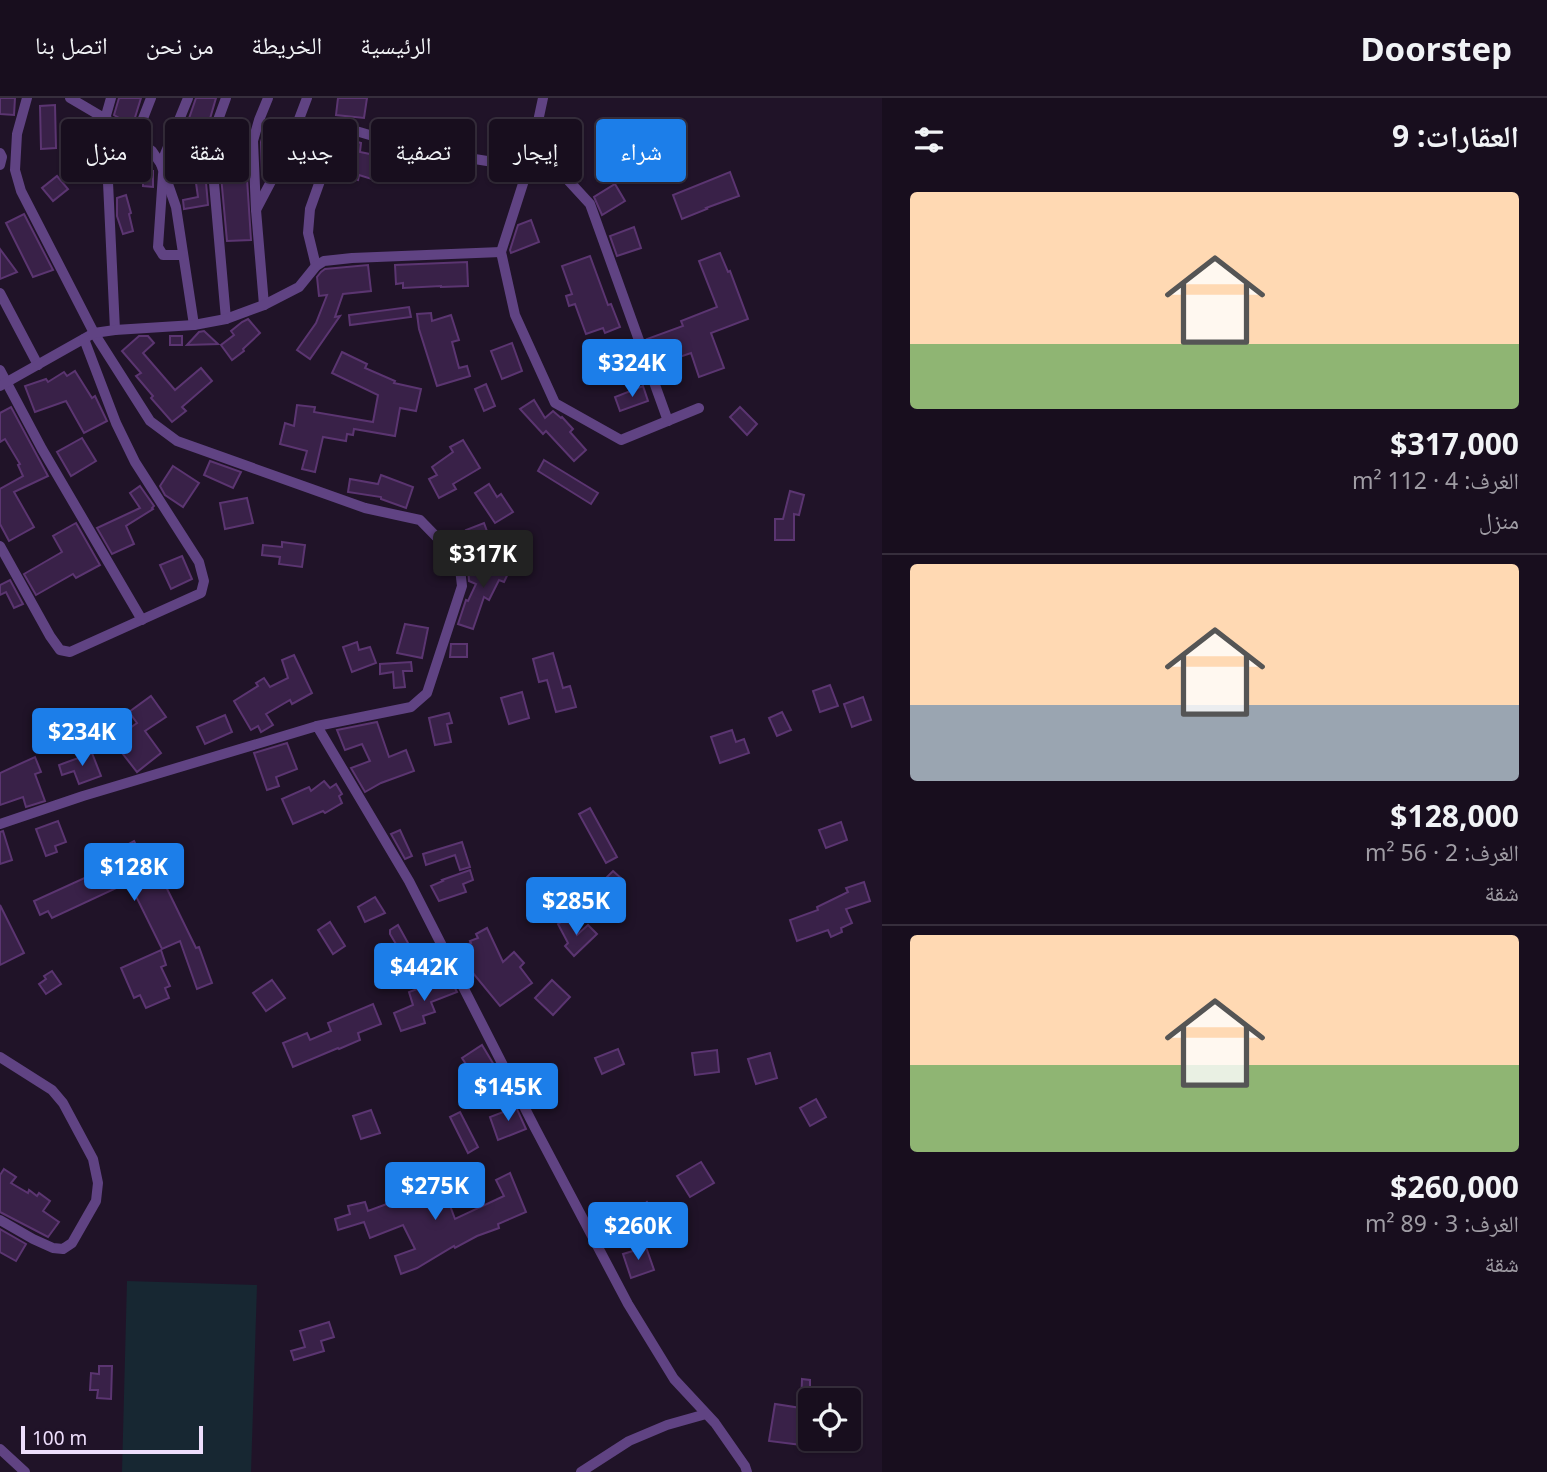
<!DOCTYPE html>
<html lang="ar">
<head>
<meta charset="utf-8">
<style>
	:root { --surface:#180e1e; --page:#211727; --text:#f1f3f6; --muted:#9f9ca4; --line:#362e3c; --accent:#1c7ee9 }
	body { margin:0; font-family:"Noto Sans","Noto Naskh Arabic",sans-serif; background:var(--page); color:var(--text); direction:rtl; height:100vh; display:flex; flex-direction:column; font-size:26px; white-space:nowrap }
	* { box-sizing:border-box; margin:0 }
	p { font-size:23px; color:var(--muted) }
	.icon { flex:none; width:38px; height:38px; fill:none; stroke:currentColor; stroke-width:2; stroke-linecap:round; stroke-linejoin:round }
	.map { position:relative; flex:1; overflow:hidden; direction:ltr }
	.side { display:flex; flex-direction:column; background:var(--surface); width:665px }
	.side>* { flex:none }
	.banner { position:absolute; left:21px; top:21px; width:665px; height:63px; direction:rtl; display:flex; gap:14px }
	.tools { position:absolute; left:798px; top:1290px; display:grid; gap:14px }
	.tools a { display:grid; place-items:center; width:63px; height:63px; border-radius:7px; background:var(--surface); box-shadow:0 2px 5px #0004,0 0 0 2px var(--line); font-size:35px }
	.scale { position:absolute; left:21px; bottom:18px; width:182px; box-sizing:border-box; padding-left:7px; border:4px solid #eedefc; border-top:0; font-size:19px; line-height:24px; white-space:nowrap; color:#eedefc; -webkit-text-stroke:5px #201328; paint-order:stroke }
	.price { position:absolute; translate:-50% -60px; padding:0 16px; border-radius:7px; background:var(--accent); color:#fff; font-size:23px; line-height:46px; filter:drop-shadow(0 2px 4px #0008) }
	.price::after { content:''; position:absolute; left:50%; top:42px; width:21px; height:16px; margin-left:-10px; background:inherit; clip-path:polygon(0 0,100% 0,50% 100%) }
	.price.selected { background:#222; color:#fff }
	ul { padding:0; list-style:none }
	li { display:grid; align-content:center; gap:14px; height:371px; padding:0 28px }
	li+li { border-top:2px solid var(--line) }
	li span { display:grid; place-items:center; height:217px; border-radius:7px; color:#555 }
	li>.icon { margin-inline-start:auto }
	span .icon { width:126px; height:126px; fill:#fffc; stroke-width:1 }
	li b { font-size:30px }
	h2 { display:flex; justify-content:space-between; align-items:center; height:84px; padding:0 28px; font-size:30px }
	.tag { padding:0 24px; border-radius:7px; background:var(--surface); box-shadow:0 2px 5px #0004,0 0 0 2px var(--line); font-size:24px; line-height:63px }
	.tag.selected { background:var(--accent); color:#fff }
	header { display:flex; align-items:center; gap:42px; box-sizing:border-box; height:98px; padding:0 35px; background:var(--surface); border-bottom:2px solid var(--line) }
	header strong { font-size:33px }
	nav { display:flex; gap:38px; margin-inline-start:auto; font-size:24px }
	main { display:flex; flex:1; min-height:0 }
	.map>svg:first-child { display:block }
	.park { fill:#172732 }
	.building { fill:#392148; stroke:#5b3571; stroke-width:2 }
	.lines { fill:none; stroke-linecap:round; stroke-linejoin:round }
	.street { stroke:#604383; stroke-width:10 }
</style>
</head>
<body>
<header>
<strong>Doorstep</strong>
<nav><a>الرئيسية</a><a>الخريطة</a><a>من نحن</a><a>اتصل بنا</a></nav>
</header>
<main>
<section class="side">
<h2>العقارات: 9<svg class="icon" aria-label="filters" viewBox="0 0 24 24"><path d="M4 7h16M4 17h16"/><circle cx="9" cy="7" r="2"/><circle cx="15" cy="17" r="2"/></svg></h2>
<ul>
<li><span style="background:linear-gradient(#ffd9b3 70%,#8fb573 0)"><svg class="icon" aria-label="home" viewBox="0 0 24 24"><path d="M3 11l9-7 9 7M6 9v11h12V9"/></svg></span><div><b>$317,000</b><p>الغرف: 4 · 112 m²</p><p>منزل</p></div></li>
<li><span style="background:linear-gradient(#ffd9b3 65%,#9aa5b1 0)"><svg class="icon" aria-label="home" viewBox="0 0 24 24"><path d="M3 11l9-7 9 7M6 9v11h12V9"/></svg></span><div><b>$128,000</b><p>الغرف: 2 · 56 m²</p><p>شقة</p></div></li>
<li><span style="background:linear-gradient(#ffd9b3 60%,#8fb573 0)"><svg class="icon" aria-label="home" viewBox="0 0 24 24"><path d="M3 11l9-7 9 7M6 9v11h12V9"/></svg></span><div><b>$260,000</b><p>الغرف: 3 · 89 m²</p><p>شقة</p></div></li>
</ul>
</section>
<div class="map">
<svg width="882" height="1374" viewBox="0 0 882 1374">
	<rect width="100%" height="100%" fill="#201328"/>
	<path class="park" d="M127,1183L257,1187L251,1374H122Z"/>
	<g class="building">
		<path d="M0,0H15L14,17L0,16Z"/>
		<path d="M119,0H141L133,26L126,24L114,17Z"/>
		<path d="M196,0H216L205,38L204,62L208,107L184,111L183,102L198,99L193,64H174Z"/>
		<path d="M338,0H367L364,20L336,17Z"/>
		<path d="M55,7L56,50L41,51L40,8Z"/>
		<path d="M89,21L97,25L98,39L85,35Z"/>
		<path d="M267,22L281,25L276,40L275,59L266,76L262,75L261,44Z"/>
		<path d="M305,28L321,29L318,60L320,61L312,83L285,74L296,53Z"/>
		<path d="M224,29L241,30L240,41L221,39Z"/>
		<path d="M351,42L361,45L360,54L370,56L372,48L383,51L375,82L359,77L358,82L351,80L350,83L339,80L340,77L331,74L342,45Z"/>
		<path d="M246,65L251,142L227,143L220,67Z"/>
		<path d="M143,73H153V89L143,88Z"/>
		<path d="M730,74L739,98L706,110L707,111L682,121L673,97Z"/>
		<path d="M57,78L68,91L53,103L42,90Z"/>
		<path d="M615,86L625,103L602,117L594,99Z"/>
		<path d="M126,97L131,115L129,116L133,133L123,136L117,118V100Z"/>
		<path d="M24,116L53,172L33,179L6,125Z"/>
		<path d="M531,122L539,144L511,155L510,152L518,127Z"/>
		<path d="M634,129L641,150L617,158L610,138Z"/>
		<path d="M0,151L17,174L0,181Z"/>
		<path d="M720,155L728,174L730,173L748,221L711,235L724,270L699,279L691,255L656,267L647,241L683,228L681,223L717,209L699,163Z"/>
		<path d="M590,158L608,207L611,206L620,229L605,235L603,230L586,236L575,206L569,208L566,198L572,196L562,168Z"/>
		<path d="M467,164L468,188L441,189V188L403,190V185L396,186L395,167Z"/>
		<path d="M368,167L371,193L343,196L335,219L340,218L310,261L297,252L316,225L327,197L319,198L317,179L321,174L325,171Z"/>
		<path d="M409,209L411,219L350,227L349,217Z"/>
		<path d="M431,215L432,223L451,217L459,242L452,244L459,270L467,268L470,278L437,288L419,231L417,216Z"/>
		<path d="M248,221L260,235L243,251L244,253L232,262L221,247L234,237L231,233L242,224Z"/>
		<path d="M204,233L218,246L187,247L199,234Z"/>
		<path d="M139,238H148L154,245L143,255L175,292L201,270L212,283L182,309L186,313L172,324L151,300L153,298L136,278L141,275L122,253Z"/>
		<rect x="170" y="238" width="12" height="9"/>
		<path d="M512,245L522,273L502,281L491,253Z"/>
		<path d="M342,254L367,266L365,270L395,283L394,285L421,291L416,313L400,310L395,338L354,331L353,337L347,336L346,343L323,339L315,374L302,371L307,353L280,346L285,325L294,328L297,307L315,309L314,314L373,324L378,297L332,275Z"/>
		<path d="M75,273L92,300L95,298L107,323L84,335L66,303L35,314L25,288L46,281L48,284L64,274L67,278Z"/>
		<path d="M486,286L495,308L484,313L475,291Z"/>
		<path d="M643,288L648,303L620,313L615,299Z"/>
		<path d="M534,302L545,320L553,313L561,320L562,319L573,331L570,334L586,352L574,363L546,333L543,336L520,311Z"/>
		<path d="M11,309L48,378L14,394L34,429L9,443L0,426V391L23,378L18,367L20,366L5,341L0,344V315Z"/>
		<path d="M740,309L757,326L747,337L730,319Z"/>
		<path d="M82,340L96,363L71,378L57,354Z"/>
		<path d="M463,342L480,370L453,386L456,391L439,400L429,381L437,377L432,369L453,354L450,349Z"/>
		<path d="M544,362L598,395L591,406L538,373Z"/>
		<path d="M210,363L241,374L233,390L204,377Z"/>
		<path d="M173,368L199,385L183,409L165,397L160,388Z"/>
		<path d="M381,377L413,389L406,410L381,401V399L348,394L350,381L378,386Z"/>
		<path d="M489,386L497,399L501,396L513,414L495,425L475,395Z"/>
		<path d="M140,388L154,408L152,410L153,411L126,428L134,446L112,456L97,430L140,410L130,395Z"/>
		<path d="M790,393L804,397L799,417L794,416V442H775V421H783Z"/>
		<path d="M247,400L253,425L225,431L220,405Z"/>
		<path d="M76,425L100,467L76,480L73,476L36,497L24,476L62,454L53,438Z"/>
		<path d="M484,425L488,436L470,443L466,432Z"/>
		<path d="M282,444L305,447L302,469L279,466L280,459L262,457L263,447L282,449Z"/>
		<path d="M496,457L513,465L504,484L499,482L489,502L484,499L473,531L458,526L466,502L468,503L476,486L469,483L468,470L486,479Z"/>
		<path d="M182,458L192,481L171,491L160,467Z"/>
		<path d="M10,482L23,506L14,510L6,494L0,497V487Z"/>
		<path d="M405,526L428,530L422,560L397,555Z"/>
		<path d="M357,544L359,552L370,549L376,565L352,574L343,549Z"/>
		<path d="M451,546H467V559H450Z"/>
		<path d="M553,555L563,590L570,588L576,609L556,614L547,582L539,584L533,561Z"/>
		<path d="M294,557L312,595L292,606L290,602L266,616L273,627L261,634L258,628L251,632L234,603L258,588L256,585L264,580L270,589L288,580L282,562Z"/>
		<path d="M411,564L412,573H403L405,589L394,590L393,574L380,576V566Z"/>
		<path d="M830,587L838,608L820,614L813,593Z"/>
		<path d="M522,594L529,620L509,626L501,600Z"/>
		<path d="M151,598L166,619L145,633L161,655L137,674L119,651L122,649L116,640L137,625L129,614Z"/>
		<path d="M863,599L871,622L852,629L844,606Z"/>
		<path d="M782,614L791,632L777,638L769,620Z"/>
		<path d="M449,615L452,625L447,626L451,644L435,647L429,620Z"/>
		<path d="M225,617L232,634L205,646L197,629Z"/>
		<path d="M377,624L389,659L406,652L414,673L381,685L365,694L351,670L370,663L362,646L345,652L337,632Z"/>
		<path d="M732,632L736,644L744,641L749,655L720,665L711,639Z"/>
		<path d="M287,645L297,671L276,679L279,688L267,692L254,655Z"/>
		<path d="M92,655L101,678L79,686L74,673L62,677L59,667Z"/>
		<path d="M35,659L41,674L35,676L45,703L26,709L23,699L0,707V675Z"/>
		<path d="M324,683L330,690L336,686L342,696L339,698L342,705L325,715L323,713L293,726L282,701L309,689L311,693Z"/>
		<path d="M590,710L617,759L606,765L579,716Z"/>
		<path d="M58,723L66,744L55,748L57,754L46,758L36,731Z"/>
		<path d="M841,724L847,742L826,750L819,732Z"/>
		<path d="M400,732L412,758L405,761L391,736Z"/>
		<path d="M3,733L12,762L0,766V734Z"/>
		<path d="M134,743L141,757L144,756L147,762L152,760L196,850L199,849L212,885L197,891L180,843L162,851L129,784L52,820L48,813L40,817L34,803L91,777L92,779L118,766L112,755Z"/>
		<path d="M462,744L470,769L460,772L455,757L426,767L423,756Z"/>
		<path d="M470,772L473,782L463,786L466,794L439,803L431,788L443,783L442,782Z"/>
		<path d="M613,773L622,781L607,797L598,788Z"/>
		<path d="M864,784L870,803L846,811L852,825L841,830L842,834L831,839L828,832L797,843L790,822L818,812L817,809L848,794L846,790Z"/>
		<path d="M375,799L385,815L365,824L358,809Z"/>
		<path d="M0,807L24,855L0,867Z"/>
		<path d="M568,820L577,837L588,827L597,836L574,858L565,848L568,845L558,826Z"/>
		<path d="M330,824L345,848L333,856L318,832Z"/>
		<path d="M398,827L418,863L409,868L390,836V832Z"/>
		<path d="M487,830L503,864L514,854L524,865L520,869L532,885L500,908L473,875L469,877L457,851L471,845L470,843L478,840L476,836Z"/>
		<path d="M161,852L166,867L161,869L170,888L165,890L169,900L146,910L140,897L134,900L121,870Z"/>
		<path d="M52,873L61,886L46,896L39,886L46,881L44,878Z"/>
		<path d="M449,879L457,894L431,904L435,914L423,918L425,925L401,933L394,915L413,907L409,894Z"/>
		<path d="M272,882L285,900L266,913L253,895Z"/>
		<path d="M552,882L570,899L553,917L535,900Z"/>
		<path d="M373,906L381,926L358,935L360,942L339,951L338,950L293,969L283,945L307,935L310,942L331,933L328,925Z"/>
		<path d="M482,947L494,967L475,980L462,960Z"/>
		<path d="M618,951L624,966L602,976L595,960Z"/>
		<path d="M717,952L719,974L695,977L692,955Z"/>
		<path d="M770,955L777,980L756,986L748,961Z"/>
		<path d="M816,1001L826,1019L810,1028L800,1010Z"/>
		<path d="M516,1009L526,1031L498,1042L490,1019Z"/>
		<path d="M371,1012L380,1035L361,1041L353,1018Z"/>
		<path d="M460,1014L478,1049L468,1055L450,1019Z"/>
		<path d="M701,1064L714,1085L690,1099L677,1078Z"/>
		<path d="M4,1071L16,1079L11,1085L28,1095L29,1092L37,1098L39,1095L50,1103L43,1113L59,1124L48,1139L0,1114V1077Z"/>
		<path d="M510,1075L526,1114L498,1126L499,1130L477,1138L455,1150L454,1148L417,1170L401,1176L395,1158L415,1151L403,1127L370,1140L364,1124L338,1132L335,1121L350,1116L348,1108L365,1104L368,1113L411,1097L412,1100L443,1089L455,1121L504,1098L496,1082Z"/>
		<path d="M647,1104L663,1124L644,1139L628,1120Z"/>
		<path d="M0,1131L26,1146L16,1163L0,1154Z"/>
		<path d="M646,1149L654,1172L631,1180L623,1156Z"/>
		<path d="M329,1224L334,1239L321,1243L324,1253L294,1262L291,1253L305,1249L300,1233Z"/>
		<path d="M99,1268H112L111,1301L97,1300L98,1292H90L91,1275L99,1276Z"/>
		<path d="M802,1281L810,1282V1348L769,1343L775,1306L801,1310Z"/>
	</g>
	<g class="lines">
		<g class="street">
			<path d="M27,0L17,36L15,72L21,93L94,235L150,323L177,343L365,410L420,422L459,462L462,488L427,595L411,609L317,628"/>
			<path d="M70,0L121,30L152,53L161,66L176,109L194,227"/>
			<path d="M111,0L105,21L115,232"/>
			<path d="M226,0L214,33L212,62L226,221"/>
			<path d="M543,0L528,70L501,154L515,217L555,305L621,342L699,310"/>
			<path d="M135,41L151,0"/>
			<path d="M0,55L2,59L0,67"/>
			<path d="M161,66L188,0"/>
			<path d="M163,76L158,149L163,157H182"/>
			<path d="M256,112L287,53L307,0"/>
			<path d="M316,168L308,135L310,111L336,38L356,33L424,53L538,71L567,81L590,106L668,323"/>
			<path d="M0,195L38,267"/>
			<path d="M264,207L256,112L253,43L259,22L268,0"/>
			<path d="M0,272L42,351L142,522"/>
			<path d="M0,288L94,235L115,232L194,227L226,221L264,207L299,189L316,168L324,163L352,160L501,154"/>
			<path d="M0,448L50,538L60,552L70,554L201,495L204,483L199,464L135,364L116,325L84,241"/>
			<path d="M0,726L83,698L317,628L409,783L535,1030L628,1206L674,1281L715,1325L745,1368L747,1374"/>
			<path d="M0,959L52,992L63,1005L93,1061L98,1085L96,1103L72,1145L63,1151L53,1150L33,1141L0,1122"/>
			<path d="M0,1351L25,1374"/>
			<path d="M581,1374L629,1343L667,1327L706,1316"/>
		</g>
	</g>
</svg>
<div class="tools">
<a><svg class="icon" aria-label="locate" viewBox="0 0 24 24"><circle cx="12" cy="12" r="6"/><path d="M12 2v4M12 18v4M2 12h4M18 12h4"/></svg></a>
</div>
<div class="scale">100 m</div>
<b class="price" style="left:632px;top:301px">$324K</b>
<b class="price selected" style="left:483px;top:492px">$317K</b>
<b class="price" style="left:82px;top:670px">$234K</b>
<b class="price" style="left:134px;top:805px">$128K</b>
<b class="price" style="left:576px;top:839px">$285K</b>
<b class="price" style="left:424px;top:905px">$442K</b>
<b class="price" style="left:508px;top:1025px">$145K</b>
<b class="price" style="left:435px;top:1124px">$275K</b>
<b class="price" style="left:638px;top:1164px">$260K</b>
<div class="banner">
<a class="tag selected">شراء</a>
<a class="tag">إيجار</a>
<a class="tag">تصفية</a>
<a class="tag">جديد</a>
<a class="tag">شقة</a>
<a class="tag">منزل</a>
</div>
</div>
</main>
</body>
</html>
